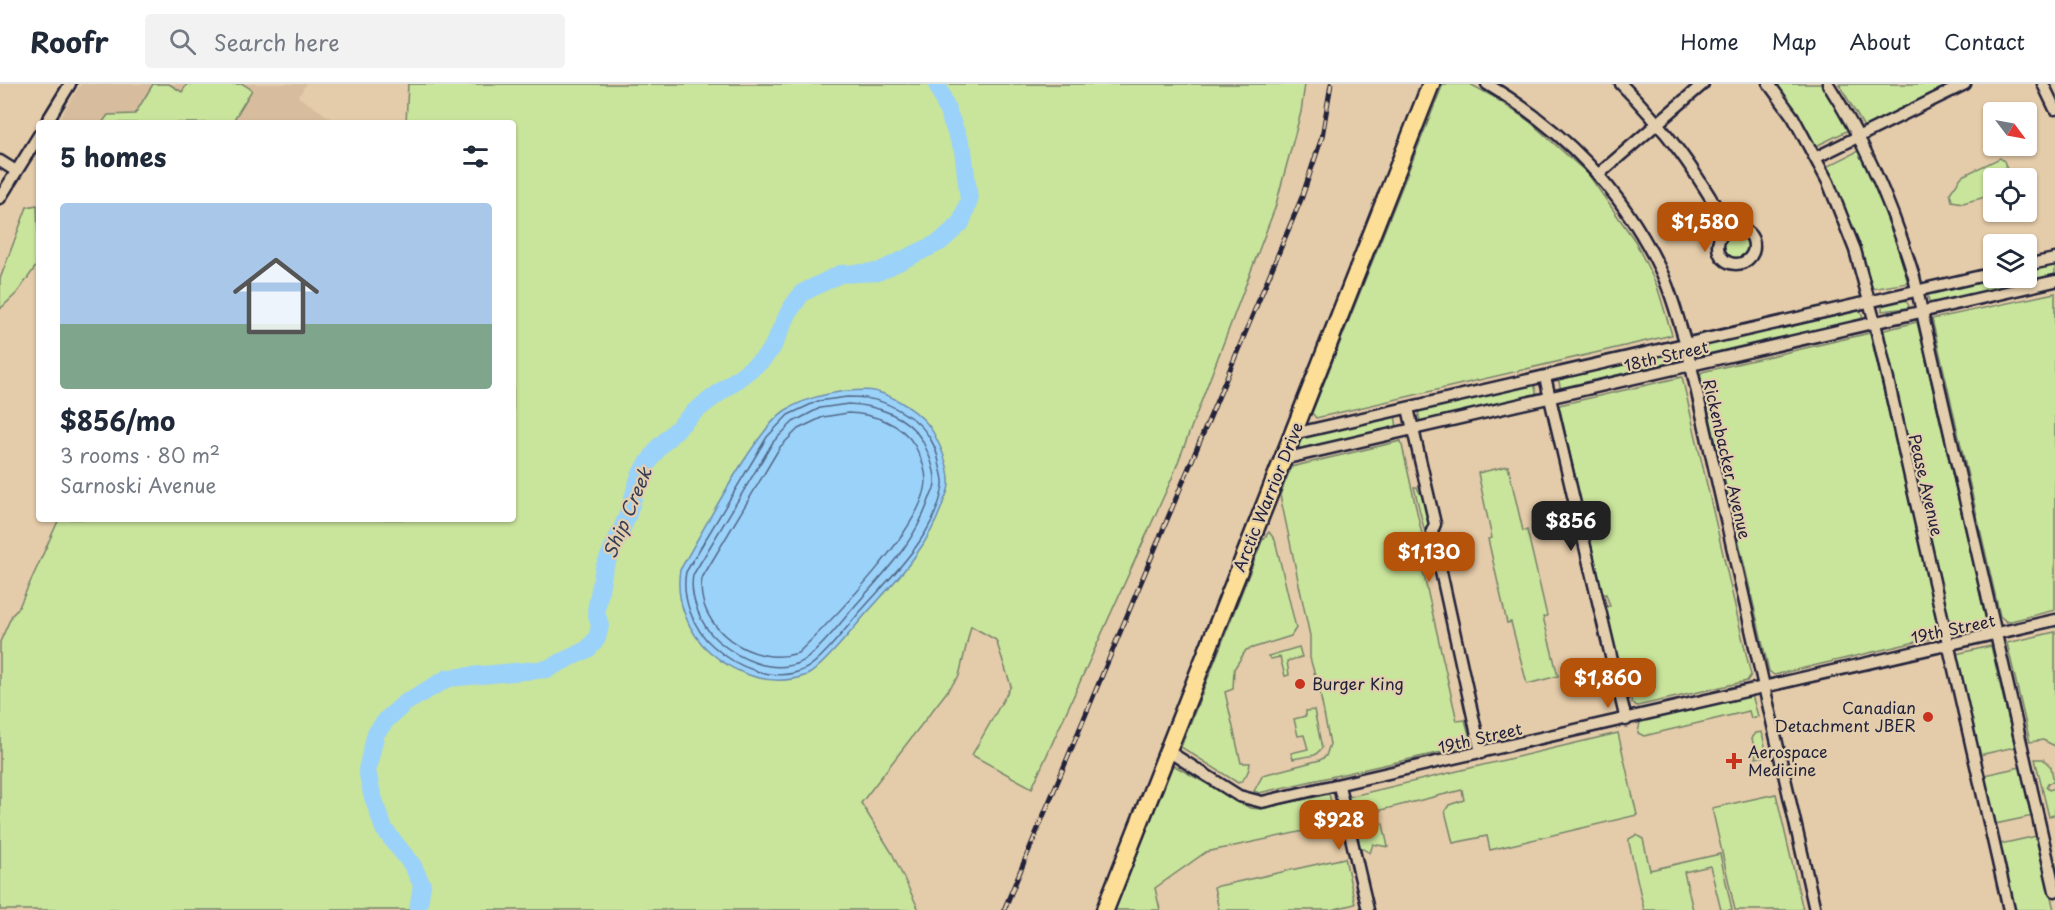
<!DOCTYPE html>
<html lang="en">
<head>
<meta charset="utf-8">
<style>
	:root { --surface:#fff; --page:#f2f2f3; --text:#1f2937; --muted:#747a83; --line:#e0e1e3; --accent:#b45309 }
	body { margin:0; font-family:"Playpen Sans",sans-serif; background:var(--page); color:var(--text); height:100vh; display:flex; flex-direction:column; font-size:22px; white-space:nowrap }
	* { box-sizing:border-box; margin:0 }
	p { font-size:20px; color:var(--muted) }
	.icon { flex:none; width:33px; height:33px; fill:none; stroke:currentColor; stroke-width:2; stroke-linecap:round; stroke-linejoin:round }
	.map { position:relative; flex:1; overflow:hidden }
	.side { position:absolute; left:36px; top:36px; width:480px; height:402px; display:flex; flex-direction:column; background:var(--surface); border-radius:6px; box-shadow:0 2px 4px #0004 }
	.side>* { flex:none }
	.needle { width:39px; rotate:122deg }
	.fabs { position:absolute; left:1983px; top:18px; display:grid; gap:12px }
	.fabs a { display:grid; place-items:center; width:54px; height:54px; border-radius:6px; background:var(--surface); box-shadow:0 2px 4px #0004; font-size:30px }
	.price { position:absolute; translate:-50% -51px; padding:0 14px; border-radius:12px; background:var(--accent); color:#fff; font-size:20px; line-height:39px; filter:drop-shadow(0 2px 3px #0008) }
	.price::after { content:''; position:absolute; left:50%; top:36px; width:18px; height:14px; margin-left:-9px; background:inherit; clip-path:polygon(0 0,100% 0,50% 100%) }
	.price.selected { background:#222; color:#fff }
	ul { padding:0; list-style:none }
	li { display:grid; align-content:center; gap:12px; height:318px; padding:0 24px }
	li span { display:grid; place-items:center; height:186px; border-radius:6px; color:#555 }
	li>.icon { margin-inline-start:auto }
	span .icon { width:108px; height:108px; fill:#fffc; stroke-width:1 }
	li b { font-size:26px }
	h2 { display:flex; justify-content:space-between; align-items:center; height:72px; padding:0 24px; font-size:26px }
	header { display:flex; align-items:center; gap:36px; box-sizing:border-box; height:84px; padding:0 30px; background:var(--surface); border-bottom:2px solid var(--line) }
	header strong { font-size:28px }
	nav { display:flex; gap:33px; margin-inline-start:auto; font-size:21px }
	.search { width:420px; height:54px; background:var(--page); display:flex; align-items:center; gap:15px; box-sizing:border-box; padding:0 21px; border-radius:6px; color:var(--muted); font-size:22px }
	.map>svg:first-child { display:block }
	.built { fill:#d7bc9d }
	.green { fill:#c9e49b; stroke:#76836b; stroke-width:1.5 }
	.water { fill:#9bd2fa; stroke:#6b8cae; stroke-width:1.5 }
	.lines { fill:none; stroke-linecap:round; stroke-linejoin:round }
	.shore { stroke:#526887; stroke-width:1.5 }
	.river { stroke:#9bd2fa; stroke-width:18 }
	.street-casing { stroke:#22223b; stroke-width:15 }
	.primary-casing { stroke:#22223b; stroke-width:21 }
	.street { stroke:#e3cead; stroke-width:10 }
	.primary { stroke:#fcde96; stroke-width:16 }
	.rail-casing { stroke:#22223b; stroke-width:5 }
	.rail { stroke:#e3cead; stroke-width:3; stroke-dasharray:9; stroke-linecap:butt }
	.poi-dot { fill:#c8321e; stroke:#e3cead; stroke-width:2 }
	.labels { text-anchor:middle; stroke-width:4.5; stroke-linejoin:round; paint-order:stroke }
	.street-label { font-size:16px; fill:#22223b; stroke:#e3cead }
	.poi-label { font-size:16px; fill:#22223b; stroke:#e3cead; text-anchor:start }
	.water-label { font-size:18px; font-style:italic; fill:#343c58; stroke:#e3cead }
</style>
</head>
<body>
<header>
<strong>Roofr</strong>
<div class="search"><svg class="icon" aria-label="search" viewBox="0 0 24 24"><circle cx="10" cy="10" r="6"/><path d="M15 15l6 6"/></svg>Search here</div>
<nav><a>Home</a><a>Map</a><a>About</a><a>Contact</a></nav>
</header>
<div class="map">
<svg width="2055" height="826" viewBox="0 0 2055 826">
	<rect width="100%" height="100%" fill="#e4cba9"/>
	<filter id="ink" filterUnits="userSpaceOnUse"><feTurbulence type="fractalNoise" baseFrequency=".0167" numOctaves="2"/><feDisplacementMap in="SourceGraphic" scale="12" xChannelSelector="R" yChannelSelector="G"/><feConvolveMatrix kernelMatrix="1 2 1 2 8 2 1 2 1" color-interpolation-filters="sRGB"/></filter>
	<g filter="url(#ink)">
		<path class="built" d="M81,0H306L298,13L334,36L332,39H57Z"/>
		<g class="green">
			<path d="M153,0H169L182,8L187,0H243L252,6L233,37L235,39H102L108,31L135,30Z"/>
			<path d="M408,0H1305L1301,28L1275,124L1172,394L1032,704L972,671L1011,602L996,556L971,542L959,592L861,719L892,769L919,826H0V558L12,531L18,525L59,435H513V39H406Z"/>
			<path d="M1443,0H1470L1492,12L1530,38L1588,90L1635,157L1657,202L1672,251L1316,334L1312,329Z"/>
			<path d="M1775,0H1822L1849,46L1816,62Z"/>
			<path d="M1839,0H1951L1864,43Z"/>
			<path d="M1860,66L1887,127L1908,199L1871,205L1850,139L1826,83Z"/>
			<path d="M2000,74L2004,77L2010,94H1994L1993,111L1963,119L1952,117L1950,109L1962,92Z"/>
			<path d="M37,121L39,178L17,209L0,225V195L27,123Z"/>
			<circle cx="1737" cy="162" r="13"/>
			<path d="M2055,180V192L1930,221L1927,209L1994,194H2026L2027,186Z"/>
			<path d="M2055,209V526L2007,538L2000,532L1932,235Z"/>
			<path d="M1905,215L1909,222L1907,224L1882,227V221Z"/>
			<path d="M1860,224L1863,236L1700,274L1697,262Z"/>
			<path d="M1917,238L1987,539L1951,548L1881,247Z"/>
			<path d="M1870,249L1940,546L1933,554L1774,591L1769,587L1700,291L1702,288Z"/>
			<path d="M1674,267L1678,279L1561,306L1558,294Z"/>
			<path d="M1682,293L1751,591L1747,597L1637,622L1632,619L1627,600H1622L1605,523L1610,522L1606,510L1602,511L1559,321Z"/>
			<path d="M1534,299L1537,312L1420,338L1418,326Z"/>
			<path d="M1395,331L1397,344L1302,366L1298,362L1303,352Z"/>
			<path d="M1401,357L1424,459L1417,461L1457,637L1465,636L1471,658L1468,662L1259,709L1254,707L1263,691L1320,676L1326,672L1330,660L1320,609L1310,574V552L1280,411L1291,383Z"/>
			<path d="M1508,382L1523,447L1527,446L1547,532L1543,533L1558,592L1527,600L1511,538L1507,539L1488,455L1492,454L1478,389Z"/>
			<path d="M1414,403H1417C1419,410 1424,413 1427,420C1433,432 1431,447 1431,460L1428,461Z"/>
			<path d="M1269,448L1275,456L1296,544L1291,552L1246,566L1234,585L1233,605L1225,608L1241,679H1250C1250,686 1245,696 1238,699L1181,663L1262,457Z"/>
			<path d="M2055,548V662L2043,656L2030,658L2007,559Z"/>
			<path d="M1991,562L2015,663L1979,671L1956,570Z"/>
			<path d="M1299,563L1302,573L1287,577L1289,591L1285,592L1280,573L1271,575L1268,572Z"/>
			<path d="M1752,611L1758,632L1754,634H1751L1749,627L1644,652L1638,649L1640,638L1643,637Z"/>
			<path d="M1314,626L1322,664L1315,671L1293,675L1291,669L1308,665L1304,651L1298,652L1294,635L1306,632V627Z"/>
			<path d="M1762,648L1767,672L1756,674L1752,654L1756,649Z"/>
			<path d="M1618,649L1637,731L1490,766L1487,752L1453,759L1445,727L1449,721L1464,716L1462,706L1361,731L1351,725L1348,713Z"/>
			<path d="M2035,675H2043L2051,683L2054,698L2048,699L2046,703L2049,706L2055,704V730L2049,733Z"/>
			<path d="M1173,681L1250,724L1260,725L1329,710L1337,740L1206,768L1155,804L1160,826H1115Z"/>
			<path d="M2021,683L2033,732L1995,740L1984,691Z"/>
			<path d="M1776,710L1803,826H1735L1712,724Z"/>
			<path d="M1376,735L1383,740L1388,763L1373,760L1370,769L1360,763L1357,744L1362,738Z"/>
			<path d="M1636,751L1643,755L1650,786L1720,770L1732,826H1721L1710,782L1684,788L1693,826H1644L1629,759V755Z"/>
			<path d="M2037,752L2054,826H2015L2000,760Z"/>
			<path d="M1345,774L1355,820L1331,826H1219L1214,803Z"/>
		</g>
		<path class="water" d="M847,307C856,307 866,305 874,307C895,312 923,330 933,348C941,363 950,382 949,400C949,407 944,415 942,422C926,467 895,497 864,532C853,545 821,585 807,591C772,604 736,591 710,568C688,549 675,515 680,486C701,451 756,344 786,326C806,314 825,310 847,307Z"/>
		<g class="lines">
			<g class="shore">
				<path d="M847,313C876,313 890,319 914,336C927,346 936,362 939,378C940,385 944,394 943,401C936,452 891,492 859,529C847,543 820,578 805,585C774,600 736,583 713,562C693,545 681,513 686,488L767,353L788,331L818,317Z"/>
				<path d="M848,320C875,321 907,331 922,356C928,368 936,385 935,399C935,405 931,411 929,416C914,460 884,489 854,523C843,536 815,572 801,578C772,591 739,575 717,556C701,542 689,513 693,491L773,358L793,338L820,324Z"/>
				<path d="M848,329C873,330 902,339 915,362C921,373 926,385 926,397C925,442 831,537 798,569C753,584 694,544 702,494L780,363L798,345L823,333Z"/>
			</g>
			<path class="river" d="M418,826L422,801L413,782L384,745L372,710L367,686L376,649L387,635L405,619L448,594L547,585L588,565L597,554L600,542L596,527L604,484L627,433L640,391L659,363L694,328L761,277L772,264L790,226L802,209L840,190L878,188L940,158L961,139L969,116L963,66L937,0"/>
			<g class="street-casing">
				<g id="street">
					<path d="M1487,0C1564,46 1622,105 1661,187C1672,210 1678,236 1686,260L1815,826"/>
					<path d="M1621,0C1668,47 1696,87 1729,145"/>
					<path d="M1769,0L1793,33L1828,98L1855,166L1875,239L2009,826"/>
					<path d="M1828,0C1867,61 1893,124 1914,193L2055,807"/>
					<path d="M2043,0L2055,25"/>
					<path d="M46,39L70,0"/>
					<path d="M1817,73L1965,0"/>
					<path d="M0,77L16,87"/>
					<path d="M1600,89L1703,0"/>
					<path d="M0,114L39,51"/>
					<circle cx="1736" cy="162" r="18"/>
					<path d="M2026,181L2055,175"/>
					<path d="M1545,293L1626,636"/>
					<path d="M1408,324L1435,440L1432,447L1481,669"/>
					<path d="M1293,350L1994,189"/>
					<path d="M1283,375L2055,197"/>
					<path d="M1168,667L1239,712L1262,718L2055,536"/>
					<path d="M1339,702L1368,826"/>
				</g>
			</g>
			<g class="primary-casing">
				<path id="primary" d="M1105,826L1431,0"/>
			</g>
			<use href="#street" class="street"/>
			<use href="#primary" class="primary"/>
			<g class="rail-casing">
				<path id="rail" d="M1004,826L1302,113L1322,53L1331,0"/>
			</g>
			<use href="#rail" class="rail"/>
		</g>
	</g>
	<g class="poi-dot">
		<circle cx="1300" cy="600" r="6"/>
		<circle cx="1928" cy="633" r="6"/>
		<path d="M1731 668h6v6h6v6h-6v6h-6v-6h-6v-6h6z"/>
	</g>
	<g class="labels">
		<g class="street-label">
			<text transform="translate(1666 272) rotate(-13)" y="6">18th Street</text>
			<text transform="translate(1727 375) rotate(77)" y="6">Rickenbacker Avenue</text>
			<text transform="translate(1926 401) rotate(77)" y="6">Pease Avenue</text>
			<text transform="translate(1268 413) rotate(-68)" y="6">Arctic Warrior Drive</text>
			<text transform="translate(1953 545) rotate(-12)" y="6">19th Street</text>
			<text transform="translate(1480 654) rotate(-13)" y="6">19th Street</text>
		</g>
		<g class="poi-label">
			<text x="1312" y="606">Burger King</text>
			<text x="1916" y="630" text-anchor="end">Canadian<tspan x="1916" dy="18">Detachment JBER</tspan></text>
			<text x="1748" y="674">Aerospace<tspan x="1748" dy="18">Medicine</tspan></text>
		</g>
		<g class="water-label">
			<text transform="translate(628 429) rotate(-67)" y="6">Ship Creek</text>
		</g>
	</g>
</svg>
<div class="fabs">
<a><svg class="needle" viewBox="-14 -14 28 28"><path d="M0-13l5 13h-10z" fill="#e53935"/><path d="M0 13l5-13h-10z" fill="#747a83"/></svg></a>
<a><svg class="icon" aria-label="locate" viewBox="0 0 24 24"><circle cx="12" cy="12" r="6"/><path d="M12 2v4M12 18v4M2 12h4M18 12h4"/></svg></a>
<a><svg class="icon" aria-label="layers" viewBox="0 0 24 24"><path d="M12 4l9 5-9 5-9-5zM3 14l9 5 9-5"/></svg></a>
</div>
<b class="price" style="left:1705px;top:169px">$1,580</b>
<b class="price selected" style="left:1571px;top:468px">$856</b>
<b class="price" style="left:1429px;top:499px">$1,130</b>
<b class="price" style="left:1608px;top:625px">$1,860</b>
<b class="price" style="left:1339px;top:767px">$928</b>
<section class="side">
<h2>5 homes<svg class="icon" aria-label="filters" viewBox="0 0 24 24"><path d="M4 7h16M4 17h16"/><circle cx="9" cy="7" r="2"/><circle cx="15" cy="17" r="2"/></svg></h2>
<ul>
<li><span style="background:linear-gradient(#a9c7e8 65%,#7fa58c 0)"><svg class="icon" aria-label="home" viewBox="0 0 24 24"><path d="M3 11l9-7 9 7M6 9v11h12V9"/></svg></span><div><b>$856/mo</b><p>3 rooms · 80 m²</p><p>Sarnoski Avenue</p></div></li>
</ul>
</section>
</div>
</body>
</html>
